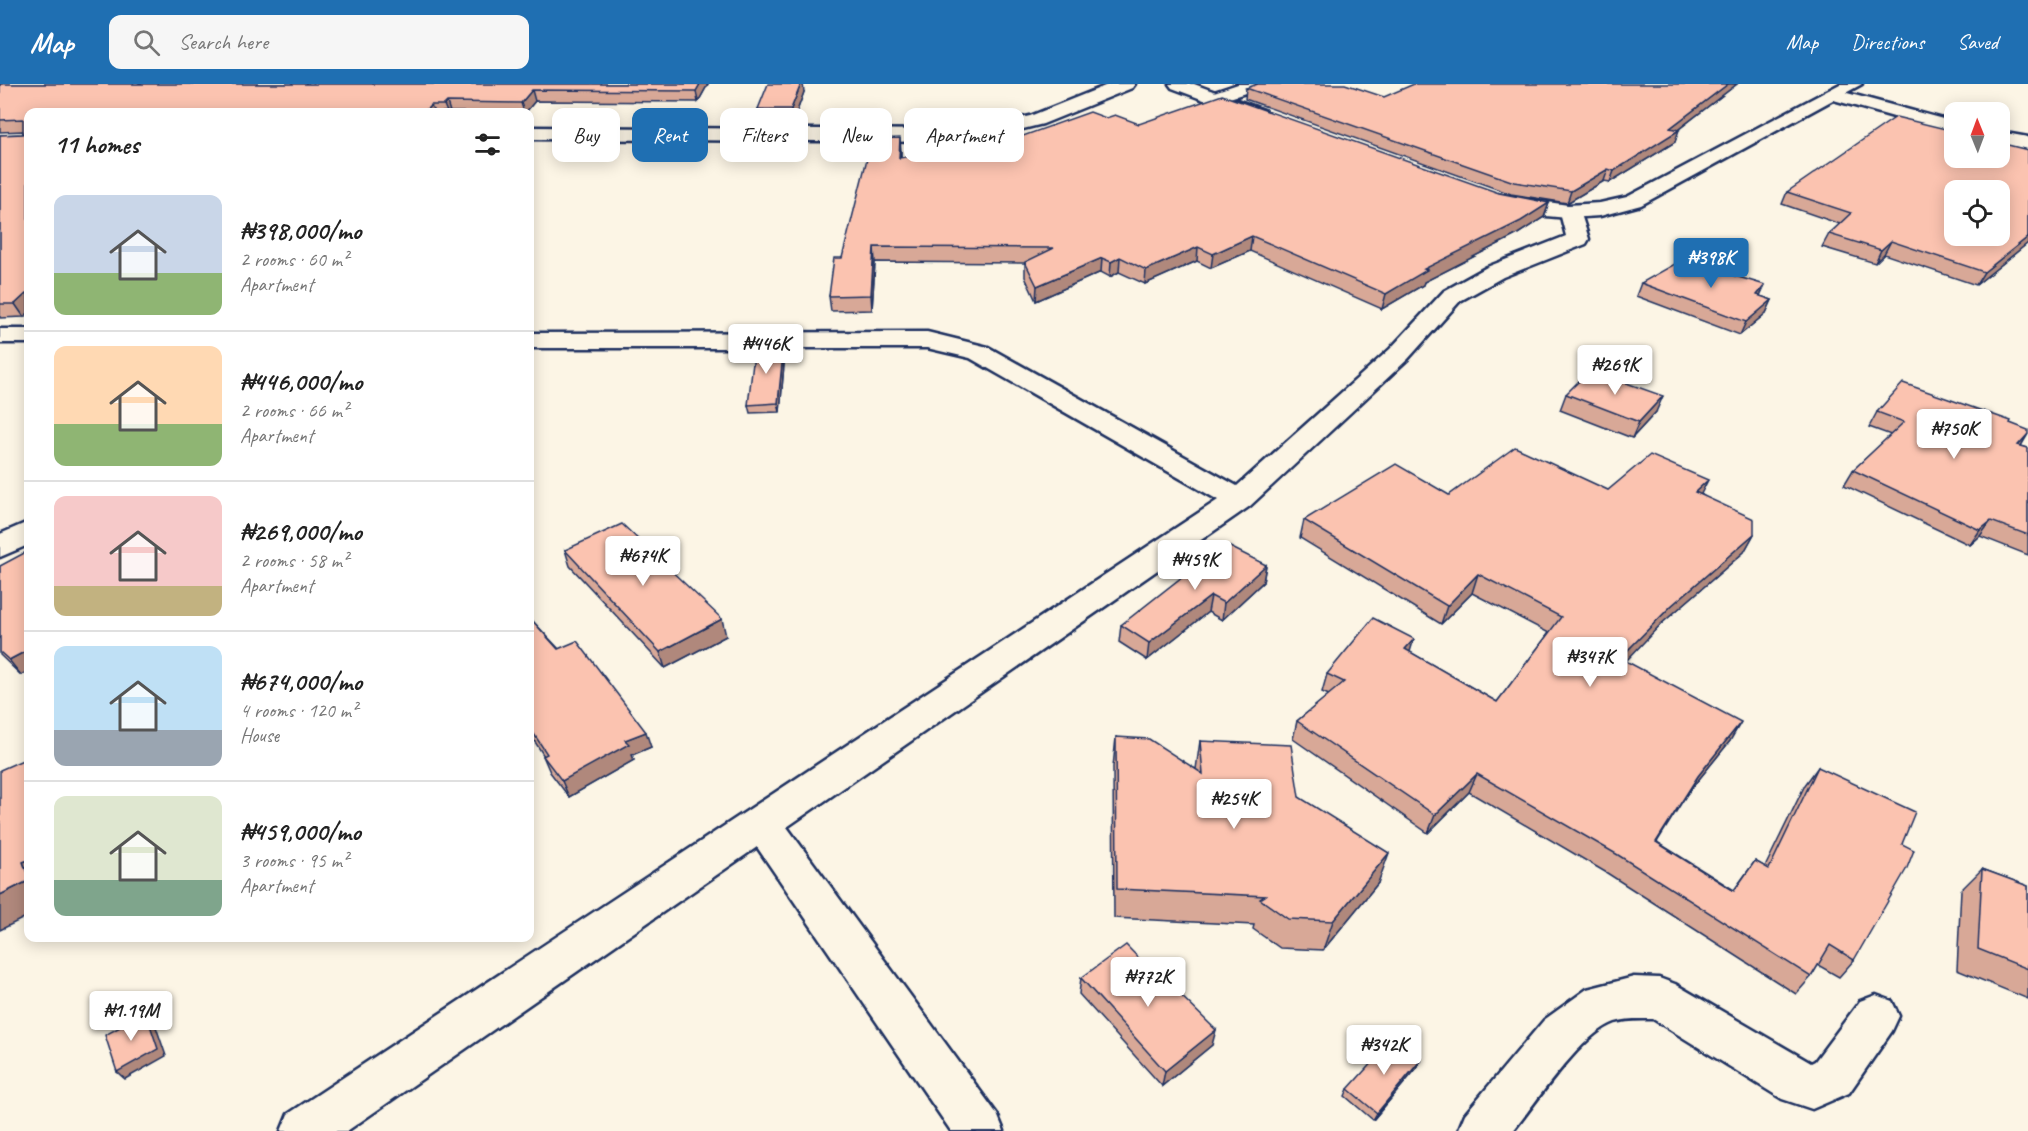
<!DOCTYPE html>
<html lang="en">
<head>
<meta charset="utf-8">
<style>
	:root { --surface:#fff; --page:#f6f6f6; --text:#222; --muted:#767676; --line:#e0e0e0; --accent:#1f6fb2 }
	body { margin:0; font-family:Caveat,sans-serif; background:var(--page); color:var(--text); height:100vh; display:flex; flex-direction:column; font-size:22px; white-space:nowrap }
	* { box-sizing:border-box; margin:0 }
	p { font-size:20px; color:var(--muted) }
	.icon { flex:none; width:33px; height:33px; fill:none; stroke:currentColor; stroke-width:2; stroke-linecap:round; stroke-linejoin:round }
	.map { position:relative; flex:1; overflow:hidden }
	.drawer { position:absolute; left:24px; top:24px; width:510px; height:834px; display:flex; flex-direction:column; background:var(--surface); border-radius:12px; box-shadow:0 3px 15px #0003 }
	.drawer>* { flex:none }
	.top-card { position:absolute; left:552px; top:24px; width:570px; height:54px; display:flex; gap:12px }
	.needle { width:39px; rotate:359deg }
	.buttons { position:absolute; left:1944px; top:18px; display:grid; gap:12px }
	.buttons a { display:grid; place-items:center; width:66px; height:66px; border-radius:12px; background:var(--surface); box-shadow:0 3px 15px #0003; font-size:30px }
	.price { position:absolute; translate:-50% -51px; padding:0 14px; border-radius:6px; background:#fff; color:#222; font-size:20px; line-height:39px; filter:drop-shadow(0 2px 3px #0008) }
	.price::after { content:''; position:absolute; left:50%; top:36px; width:18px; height:14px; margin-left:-9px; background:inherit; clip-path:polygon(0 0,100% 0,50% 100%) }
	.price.current { background:var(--accent); color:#fff }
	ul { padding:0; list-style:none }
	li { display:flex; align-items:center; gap:18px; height:150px; padding:0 30px }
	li+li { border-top:2px solid var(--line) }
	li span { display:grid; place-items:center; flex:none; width:168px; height:120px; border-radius:12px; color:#555 }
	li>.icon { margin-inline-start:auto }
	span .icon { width:72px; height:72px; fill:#fffc; stroke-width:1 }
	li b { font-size:26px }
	h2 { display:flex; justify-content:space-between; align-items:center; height:72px; padding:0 30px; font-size:26px }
	.chip { padding:0 21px; border-radius:12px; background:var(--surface); box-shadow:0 3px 15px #0003; font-size:21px; line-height:54px }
	.chip.current { background:var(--accent); color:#fff }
	header { display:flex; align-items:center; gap:36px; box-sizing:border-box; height:84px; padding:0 30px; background:var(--accent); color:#fff }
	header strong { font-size:28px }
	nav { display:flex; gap:33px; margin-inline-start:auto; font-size:21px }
	.search { width:420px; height:54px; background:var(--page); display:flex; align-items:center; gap:15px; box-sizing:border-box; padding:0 21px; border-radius:12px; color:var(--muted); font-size:22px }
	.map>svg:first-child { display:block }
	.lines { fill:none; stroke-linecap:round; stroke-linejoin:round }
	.street-casing { stroke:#1b2f5e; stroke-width:5 }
	.secondary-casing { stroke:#1b2f5e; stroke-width:5 }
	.street { fill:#fcf5e5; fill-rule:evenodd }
	.secondary { fill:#fcf5e5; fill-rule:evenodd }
	.wall { fill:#d8a897; stroke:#1b2f5e; stroke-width:1.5 }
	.shaded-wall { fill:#b0887b; stroke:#1b2f5e; stroke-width:1.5 }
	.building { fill:#fbc3b0; stroke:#1b2f5e; stroke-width:1.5; fill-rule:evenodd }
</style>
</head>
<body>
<header>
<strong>Map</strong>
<div class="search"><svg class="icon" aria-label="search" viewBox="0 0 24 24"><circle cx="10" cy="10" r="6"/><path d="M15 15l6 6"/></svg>Search here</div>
<nav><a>Map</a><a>Directions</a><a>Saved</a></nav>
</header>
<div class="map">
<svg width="2028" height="1047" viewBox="0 0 2028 1047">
	<rect width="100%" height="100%" fill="#fcf5e5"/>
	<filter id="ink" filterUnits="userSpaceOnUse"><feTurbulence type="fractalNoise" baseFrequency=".0167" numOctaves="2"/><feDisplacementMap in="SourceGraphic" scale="12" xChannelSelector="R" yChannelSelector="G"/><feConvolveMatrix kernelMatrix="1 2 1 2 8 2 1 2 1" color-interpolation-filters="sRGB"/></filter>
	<g filter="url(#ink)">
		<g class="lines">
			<g class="street-casing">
				<g id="street">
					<path d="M1110,0H1135L1132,4L1043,40L991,53L948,58L530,55V43L948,46L991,41L1030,32Z"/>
					<path d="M1238,0H1264L1261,4L1214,19L1205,14L1208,10Z"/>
					<path d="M1836,6L1954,38V50L1830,15L1827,11Z"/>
					<path d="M2000,48L2028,53V65L2000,60Z"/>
					<path d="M1571,123L1579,124L1589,155L1586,160L1503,193L1460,217L1408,275L1250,422L787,743L997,1030L1004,1047H951L757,763L347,1047H281L288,1030L1218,416L970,274L927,264H530V249L927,248L988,263L1237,402L1390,265L1444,207L1487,183L1566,152L1560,129L1563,124Z"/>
					<rect x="0" y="245" width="28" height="14"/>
					<path d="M28,438V461L0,473V450Z"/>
					<path d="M1634,893L1659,894L1675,900L1811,979L1815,977L1860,917L1876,911L1892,917L1899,932L1892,947L1849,1009L1812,1025L1782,1015L1653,935C1640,935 1627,934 1615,938C1581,950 1536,1018 1513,1047H1458L1465,1030L1544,936L1587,905Z"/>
				</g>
			</g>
			<g class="secondary-casing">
				<g id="secondary">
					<path d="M1169,0H1194L1264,26L1267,30L1264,34H1252L1172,4Z"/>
					<path d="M1840,0H1862L1641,121L1600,132L1568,134L1535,131L1494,121L1491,117L1494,113L1501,111L1568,121L1600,119L1627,113Z"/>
				</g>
			</g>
			<use href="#street" class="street"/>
			<use href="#secondary" class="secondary"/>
		</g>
		<g class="wall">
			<path d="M0,0H708L698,18L535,17L526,28H28V229L24,233L0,234V51L23,50V47L0,48Z"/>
			<path d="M1737,0L1678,46L1675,58L1610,98L1604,97L1567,119L1511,110L1245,15L1246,4L1384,13Z"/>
			<path d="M804,8L793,38H760L758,25Z"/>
			<path d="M1106,34L1499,109L1549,119L1544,133L1516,151L1424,198L1423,201L1382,225L1250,167L1211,184L1197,177L1145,200L1119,188L1110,193L1101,188L1036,217L1025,193V179L875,178L872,226L831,227L829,212L842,174L901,67V74L998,61Z"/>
			<path d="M2028,66V159L1976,201L1884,170L1875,179L1822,163L1829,150L1840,140L1782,120L1787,108Z"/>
			<path d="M1641,199L1760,212L1772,216L1766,229L1740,251L1636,212Z"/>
			<path d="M784,260L785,268L780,328L750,329L748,321Z"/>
			<path d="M1566,310L1656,328L1632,354L1560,326Z"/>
			<path d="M1877,328L2010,339L2021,362L2028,364V471L1980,452L1970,461L1844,401L1853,386L1891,351L1869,343Z"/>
			<path d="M1608,406L1701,410L1754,450L1744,468L1661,540L1625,577L1730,657L1687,710L1657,758L1734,806L1755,777L1765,783L1805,701L1818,683L1854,876L1839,893L1818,881L1811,893L1796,910L1607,789L1469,708L1428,749L1293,655L1297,637L1329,611L1322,608L1327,590L1410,568L1497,618L1549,549L1472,509L1441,540L1300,454L1304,436Z"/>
			<path d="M565,466L726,552L665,584L570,482Z"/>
			<path d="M1266,481L1263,498L1222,536L1208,528L1147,576L1119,558L1121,541Z"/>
			<path d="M0,482L21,591L0,571Z"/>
			<path d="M530,534L651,663L632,671L634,676L569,713L550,688L543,672H544L530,650Z"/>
			<path d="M1116,653L1196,685L1200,657L1299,713L1378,799L1323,866L1280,864L1253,845L1254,841L1114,834L1113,683Z"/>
			<path d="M1982,785L2028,802V915L1957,886L1961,806Z"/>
			<path d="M1081,894L1212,961L1162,1002L1079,910Z"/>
			<path d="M1420,977L1416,985L1373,1036L1345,1012L1348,1005Z"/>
		</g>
		<g class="shaded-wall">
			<path d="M700,0H708L698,18L696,7Z"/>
			<path d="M801,0H803L804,8L793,38L791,25Z"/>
			<path d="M1728,0H1737L1671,51L1679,46L1675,58L1610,98L1614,87Z"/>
			<path d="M532,6L535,17L526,28H524L521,19Z"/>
			<path d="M447,18L450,28H447L444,21Z"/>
			<path d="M431,21L434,28H424Z"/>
			<path d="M900,54L901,67L900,88L899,74Z"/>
			<path d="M1608,85L1604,97L1567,119L1571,107Z"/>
			<path d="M1549,119L1544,133L1516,151L1424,198L1423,201L1382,225L1386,210L1424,185Z"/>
			<path d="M1252,152L1250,167L1211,184L1213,170Z"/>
			<path d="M2028,153V159L1976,201L1984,188Z"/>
			<path d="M1891,157L1884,170L1875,179L1881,166Z"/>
			<path d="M874,163L875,178L872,226L871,211Z"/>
			<path d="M1198,163L1197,177L1145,200L1146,186Z"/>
			<path d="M1120,173L1119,188L1110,193L1111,178Z"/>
			<path d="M1102,174L1101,188L1036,217L1037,202Z"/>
			<path d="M1765,201L1759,214L1757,211Z"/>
			<path d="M28,208V229L24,233L15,220Z"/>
			<path d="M1772,216L1766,229L1740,251L1746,238Z"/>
			<path d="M784,260L785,268L780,328L778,319Z"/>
			<path d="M1663,312L1656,328L1632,354L1639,338Z"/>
			<path d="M2028,350L2021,362L2018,361Z"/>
			<path d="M1708,396L1699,414L1695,408Z"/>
			<path d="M1991,437L1980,452L1970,461L1980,446Z"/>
			<path d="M1754,450L1744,468L1661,540L1611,593L1620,574L1671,522Z"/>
			<path d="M1266,481L1263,498L1222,536L1224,519Z"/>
			<path d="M1478,490L1472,509L1441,540L1447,522Z"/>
			<path d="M1211,512L1208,528L1147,576L1149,559Z"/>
			<path d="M722,535L726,552L665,584L660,568Z"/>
			<path d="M1414,555L1408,574L1405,565Z"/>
			<path d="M28,566V587L21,591L9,576Z"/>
			<path d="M1741,638L1730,657L1687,710L1698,692Z"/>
			<path d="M646,648L651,663L632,671L634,676L569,713L562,697L625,656Z"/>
			<path d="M1477,690L1469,708L1428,749L1435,731Z"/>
			<path d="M1389,769L1378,799L1323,866L1333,837Z"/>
			<path d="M28,776V792L23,778Z"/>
			<path d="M28,797V832L0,846V811Z"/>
			<path d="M146,929L154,937L166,972L125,995L117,988Z"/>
			<path d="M1216,946L1212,961L1162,1002L1165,987Z"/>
			<path d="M1420,977L1416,985L1373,1036L1377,1029Z"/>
		</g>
		<g class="building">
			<path d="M0,0H700L696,7L532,6L521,19L447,18L444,21H431L424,28H28V208L15,220H0V51L23,50V35L0,36Z"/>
			<path d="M768,0H801L791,25H758Z"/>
			<path d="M1258,0H1345L1384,13L1414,0H1728L1670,44L1679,46L1614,87L1608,85L1571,107L1514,98L1246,4Z"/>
			<path d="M1222,11L1499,109L1549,119L1521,137L1424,185L1427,186L1386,210L1252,152L1213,170L1198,163L1146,186L1120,173L1111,178L1102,174L1037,202L1025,178L1054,164L874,163L871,211L829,212L834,174H842L872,55L900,54L899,74L998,61L1090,28L1106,34L1115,31L1139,40Z"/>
			<path d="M1896,33L1954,47V74H2000V59L2028,66V153L1984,188L1891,157L1881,166L1829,150L1851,129L1787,108ZM1954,106H2000V152H1954Z"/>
			<path d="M1682,176L1765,201L1757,211L1772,216L1746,238L1641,199Z"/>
			<path d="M784,260L778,319L748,321L755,262Z"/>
			<path d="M1590,286L1663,312L1639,338L1566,310Z"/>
			<path d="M1903,299L2011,337L2010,339L2028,346V350L2018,361L2028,364V451L1991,437L1980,446L1853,386L1904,338L1877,328Z"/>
			<path d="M1515,363L1608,406L1650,371L1708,396L1695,408L1754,435V450L1671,522L1620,574L1741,638L1698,692L1656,758L1734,807L1755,777L1769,785L1818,683L1915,728L1902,760L1914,766L1907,784L1854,876L1830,861L1811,893L1618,771L1477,690L1435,731L1297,637L1344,598L1327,590L1373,534L1414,555L1405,565L1497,618L1561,533L1478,490L1447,522L1304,436L1396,380L1449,411Z"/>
			<path d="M622,440L722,535L660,568L565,466Z"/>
			<path d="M1224,460L1266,481L1224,519L1211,512L1149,559L1121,541Z"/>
			<path d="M28,467V566L9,576L0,568V482Z"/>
			<path d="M530,534L558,565L577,557L646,648L625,656L629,660L562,697L543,672L547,670L530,644Z"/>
			<path d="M1116,653L1149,655L1203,690L1200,657L1291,661L1299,713L1389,769L1333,837L1288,835L1260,815L1265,812L1117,805Z"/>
			<path d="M25,675L28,683V776L23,778L28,792V797L0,811V686Z"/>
			<path d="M1982,785L2028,802V885L1978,865Z"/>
			<path d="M1126,861L1164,900L1167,898L1216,946L1165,987L1081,894Z"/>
			<path d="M146,929L158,965L117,988L105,951Z"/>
			<path d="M1393,955L1420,977L1377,1029L1348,1005Z"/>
		</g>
	</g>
</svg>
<div class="buttons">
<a><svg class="needle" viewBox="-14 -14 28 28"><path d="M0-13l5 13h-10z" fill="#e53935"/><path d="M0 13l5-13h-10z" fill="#767676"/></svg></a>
<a><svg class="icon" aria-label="locate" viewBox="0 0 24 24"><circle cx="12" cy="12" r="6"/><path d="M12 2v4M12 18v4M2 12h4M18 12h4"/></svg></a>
</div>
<b class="price current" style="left:1711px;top:205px">₦398K</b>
<b class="price" style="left:766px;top:291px">₦446K</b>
<b class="price" style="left:1615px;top:312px">₦269K</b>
<b class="price" style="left:1954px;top:376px">₦750K</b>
<b class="price" style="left:643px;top:503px">₦674K</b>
<b class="price" style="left:1195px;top:507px">₦459K</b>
<b class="price" style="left:1590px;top:604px">₦347K</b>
<b class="price" style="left:1234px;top:746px">₦254K</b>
<b class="price" style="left:1148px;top:924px">₦772K</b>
<b class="price" style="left:131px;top:958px">₦1.19M</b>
<b class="price" style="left:1384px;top:992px">₦342K</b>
<div class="top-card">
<a class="chip">Buy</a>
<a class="chip current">Rent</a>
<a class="chip">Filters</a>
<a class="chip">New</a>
<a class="chip">Apartment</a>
</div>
<section class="drawer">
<h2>11 homes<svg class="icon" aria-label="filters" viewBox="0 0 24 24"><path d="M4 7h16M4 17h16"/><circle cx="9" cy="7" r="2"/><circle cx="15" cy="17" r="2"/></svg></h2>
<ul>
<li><span style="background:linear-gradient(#c9d6e8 65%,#8fb573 0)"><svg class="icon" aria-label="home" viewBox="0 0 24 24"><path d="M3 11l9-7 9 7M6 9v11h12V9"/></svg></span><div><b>₦398,000/mo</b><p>2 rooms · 60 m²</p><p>Apartment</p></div></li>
<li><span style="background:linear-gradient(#ffd9b3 65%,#8fb573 0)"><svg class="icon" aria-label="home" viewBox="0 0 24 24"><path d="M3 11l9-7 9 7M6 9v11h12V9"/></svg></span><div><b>₦446,000/mo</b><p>2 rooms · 66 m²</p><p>Apartment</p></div></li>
<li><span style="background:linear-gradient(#f6c9c9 75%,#c2b280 0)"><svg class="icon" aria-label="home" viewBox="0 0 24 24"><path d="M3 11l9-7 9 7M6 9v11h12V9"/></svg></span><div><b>₦269,000/mo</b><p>2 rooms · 58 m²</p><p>Apartment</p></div></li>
<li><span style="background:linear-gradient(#bfe0f5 70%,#9aa5b1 0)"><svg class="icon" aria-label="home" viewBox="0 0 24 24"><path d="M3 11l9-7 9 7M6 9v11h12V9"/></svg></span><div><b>₦674,000/mo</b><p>4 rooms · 120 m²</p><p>House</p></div></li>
<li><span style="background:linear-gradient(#dfe7d0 70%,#7fa58c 0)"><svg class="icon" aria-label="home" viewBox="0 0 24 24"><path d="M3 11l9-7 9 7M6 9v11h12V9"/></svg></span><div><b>₦459,000/mo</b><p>3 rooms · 95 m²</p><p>Apartment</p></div></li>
</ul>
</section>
</div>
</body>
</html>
